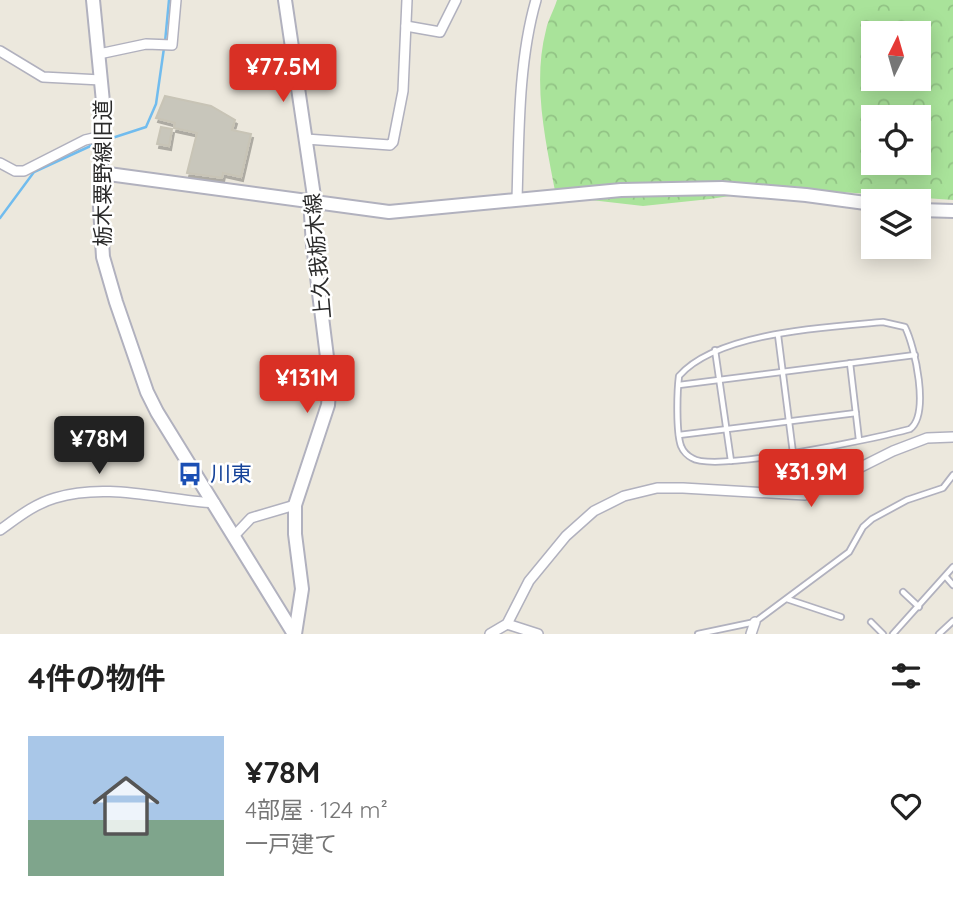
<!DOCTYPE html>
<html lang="ja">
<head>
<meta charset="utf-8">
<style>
	:root { --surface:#fff; --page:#f2f2f2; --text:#222; --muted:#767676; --accent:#d93025 }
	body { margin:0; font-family:Quicksand,"Noto Sans JP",sans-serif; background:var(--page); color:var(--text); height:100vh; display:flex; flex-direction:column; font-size:26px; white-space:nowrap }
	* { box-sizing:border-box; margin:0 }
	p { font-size:23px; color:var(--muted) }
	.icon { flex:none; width:38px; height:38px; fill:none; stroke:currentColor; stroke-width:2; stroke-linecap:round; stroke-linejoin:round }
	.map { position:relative; height:634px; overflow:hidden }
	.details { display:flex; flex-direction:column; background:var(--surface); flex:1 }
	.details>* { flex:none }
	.needle { width:46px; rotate:5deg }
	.controls { position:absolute; left:861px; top:21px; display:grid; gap:14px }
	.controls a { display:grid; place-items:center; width:70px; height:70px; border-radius:0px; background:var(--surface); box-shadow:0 4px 18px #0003; font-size:35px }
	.price { position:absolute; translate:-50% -60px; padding:0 16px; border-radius:7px; background:var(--accent); color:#fff; font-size:23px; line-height:46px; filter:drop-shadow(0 2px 4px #0008) }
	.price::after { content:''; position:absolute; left:50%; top:42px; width:21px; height:16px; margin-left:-10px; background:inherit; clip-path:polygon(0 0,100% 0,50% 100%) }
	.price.on { background:#222; color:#fff }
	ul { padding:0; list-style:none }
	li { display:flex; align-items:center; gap:21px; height:175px; padding:0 28px }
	li span { display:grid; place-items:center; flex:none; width:196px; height:140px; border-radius:0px; color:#555 }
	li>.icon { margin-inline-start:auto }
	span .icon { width:84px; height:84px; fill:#fffc; stroke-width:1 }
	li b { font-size:30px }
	h2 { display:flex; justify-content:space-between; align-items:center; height:84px; padding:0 28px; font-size:30px }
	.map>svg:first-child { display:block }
	.forest { fill:url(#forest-crowns); fill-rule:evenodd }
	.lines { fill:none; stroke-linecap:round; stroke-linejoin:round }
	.stream { stroke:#71bcee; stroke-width:2.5 }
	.building { fill:#c8c6bb; stroke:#c8c4b6; stroke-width:2; filter:url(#shadow) }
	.lane-casing { stroke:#b1b1be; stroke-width:8 }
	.street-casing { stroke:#b1b1be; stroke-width:12 }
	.secondary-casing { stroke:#b1b1be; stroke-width:16 }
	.lane { stroke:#fff; stroke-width:4.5 }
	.street { stroke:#fff; stroke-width:9 }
	.secondary { stroke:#fff; stroke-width:12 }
	.labels { text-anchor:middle; stroke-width:5; stroke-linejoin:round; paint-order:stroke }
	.street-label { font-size:21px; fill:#2b2b2b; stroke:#fff }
	.transit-label { font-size:21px; fill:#164399; stroke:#fff; text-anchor:start }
</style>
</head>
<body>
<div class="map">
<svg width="953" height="634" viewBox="0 0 953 634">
	<defs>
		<pattern id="forest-crowns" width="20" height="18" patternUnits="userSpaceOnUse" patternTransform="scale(1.75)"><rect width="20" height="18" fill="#a9e39a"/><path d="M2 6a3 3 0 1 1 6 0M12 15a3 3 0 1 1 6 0" fill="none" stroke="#92c385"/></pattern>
		<filter id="shadow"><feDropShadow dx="2" dy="4" stdDeviation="0" flood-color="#0004"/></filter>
	</defs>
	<rect width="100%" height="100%" fill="#ece8dd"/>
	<path class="forest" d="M557,0H953V200L827,191L794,186L710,199L643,206L556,196C546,143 532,84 546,30C548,20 554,10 557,0ZM873,33H919V79H873ZM873,117H919V163H873Z"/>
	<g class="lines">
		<g class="stream">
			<path d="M165,42L169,0"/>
			<path d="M106,140L146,127L156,104L164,48"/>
			<path d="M0,218L34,172L97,143"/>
		</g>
	</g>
	<g class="building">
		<path d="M165,96L211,106L235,120L232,130L251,134L241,177L223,173L222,178L187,173L197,133L174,128L175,123L156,118Z"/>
		<path d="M161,127L172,129L169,146L157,144Z"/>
	</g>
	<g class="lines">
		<g class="lane-casing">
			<g id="lane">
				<path d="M883,322L905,327C915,347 930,414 910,429C878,438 714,473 692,458C688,456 683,451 681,446C676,432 677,392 679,376C717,332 828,327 883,322Z"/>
				<path d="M778,335L793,453"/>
				<path d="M715,350L731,461"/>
				<path d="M850,363L859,440"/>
				<path d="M679,385L915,355"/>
				<path d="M679,435L856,413"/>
				<path d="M946,577L953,585"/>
				<path d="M903,592L919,607"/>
				<path d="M787,599L841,617"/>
				<path d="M871,622L883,634"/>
				<path d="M698,634L755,622L849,552L863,527L872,519L907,500L943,488L953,475"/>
				<path d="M893,634L953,567"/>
				<path d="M939,634L953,621"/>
			</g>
		</g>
		<g class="street-casing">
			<g id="street">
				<path d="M406,26L440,32L456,0"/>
				<path d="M0,51L43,77L101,80"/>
				<path d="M99,54L146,44L172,45L176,0"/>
				<path d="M306,139L390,145L393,142L403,91L407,0"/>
				<path d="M0,163L15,171H24L85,140L102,136"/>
				<path d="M517,199C519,135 518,62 536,0"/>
				<path d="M0,530C17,518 34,504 55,498C108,482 161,500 215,503"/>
				<path d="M235,535L251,518L295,505"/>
				<path d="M507,624L538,634"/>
				<path d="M490,634L507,624L529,581L566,536L594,511L624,496L657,488H683L805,495L893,451L927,438L953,437"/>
				<path d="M751,634L755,622"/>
			</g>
		</g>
		<g class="secondary-casing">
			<g id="secondary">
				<path d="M93,0L103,102L100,207L103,257L116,302L147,392L157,412L294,634"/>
				<path d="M285,0L315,203L311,215L313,245L330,381L328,405L295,505V534L302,589L295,634"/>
				<path d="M101,173L389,212L621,190L722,188L806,195L873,204"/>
				<path d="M919,210L953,211"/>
			</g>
		</g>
		<use href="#lane" class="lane"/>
		<use href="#street" class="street"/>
		<use href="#secondary" class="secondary"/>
	</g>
	<defs>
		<g id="bus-bare" transform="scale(1.89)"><path d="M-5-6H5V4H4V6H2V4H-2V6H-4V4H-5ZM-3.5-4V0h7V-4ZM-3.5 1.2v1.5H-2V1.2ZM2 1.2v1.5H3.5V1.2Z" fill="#1a4fb4" stroke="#fff" stroke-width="2.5" paint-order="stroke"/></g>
	</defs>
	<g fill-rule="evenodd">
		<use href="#bus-bare" x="190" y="474"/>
	</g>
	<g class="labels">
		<g class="street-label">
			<text transform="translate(103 173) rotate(-90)" y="7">栃木粟野線旧道</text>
			<text transform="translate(318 256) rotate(-95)" y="7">上久我栃木線</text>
		</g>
		<g class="transit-label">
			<text x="210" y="481">川東</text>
		</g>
	</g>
</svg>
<div class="controls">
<a><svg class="needle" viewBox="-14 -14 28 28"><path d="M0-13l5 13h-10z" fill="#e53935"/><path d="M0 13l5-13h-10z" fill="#767676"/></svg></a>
<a><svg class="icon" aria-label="locate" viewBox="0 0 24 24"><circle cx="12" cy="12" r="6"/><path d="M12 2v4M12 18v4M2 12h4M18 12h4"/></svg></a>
<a><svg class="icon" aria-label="layers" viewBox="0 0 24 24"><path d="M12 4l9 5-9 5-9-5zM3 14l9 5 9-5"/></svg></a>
</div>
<b class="price" style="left:283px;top:104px">¥77.5M</b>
<b class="price" style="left:307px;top:415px">¥131M</b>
<b class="price on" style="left:99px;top:476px">¥78M</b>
<b class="price" style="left:811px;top:509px">¥31.9M</b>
</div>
<section class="details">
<h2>4件の物件<svg class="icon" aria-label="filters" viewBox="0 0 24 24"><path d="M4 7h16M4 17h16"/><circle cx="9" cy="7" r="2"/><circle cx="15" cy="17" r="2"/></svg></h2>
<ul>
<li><span style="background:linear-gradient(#a9c7e8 60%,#7fa58c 0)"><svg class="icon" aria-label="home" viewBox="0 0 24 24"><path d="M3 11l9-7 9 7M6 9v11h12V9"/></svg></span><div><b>¥78M</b><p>4部屋 · 124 m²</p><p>一戸建て</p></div><svg class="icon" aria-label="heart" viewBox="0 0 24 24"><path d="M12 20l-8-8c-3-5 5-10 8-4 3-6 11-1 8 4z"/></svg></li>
</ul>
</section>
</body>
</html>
